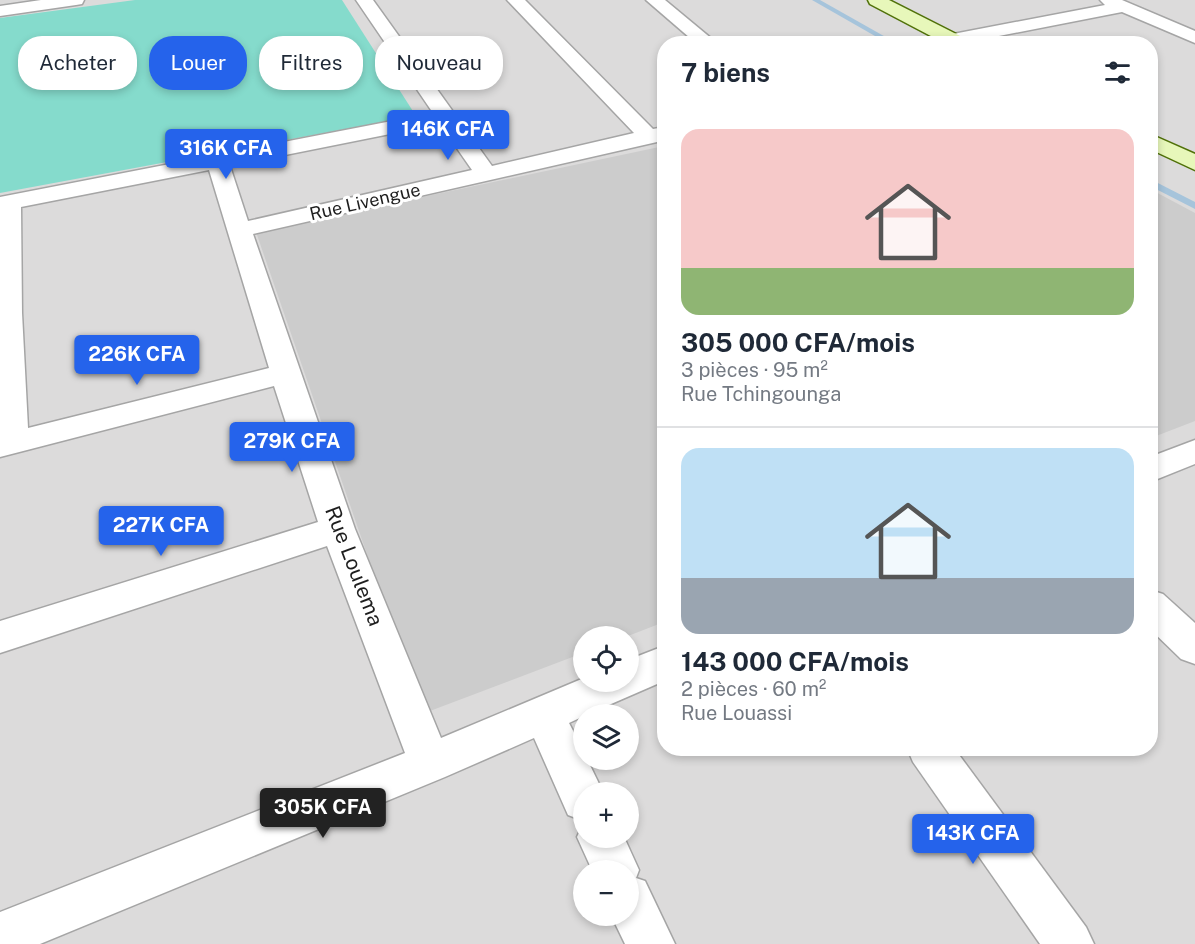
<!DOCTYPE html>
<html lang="fr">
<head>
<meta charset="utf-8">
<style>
	:root { --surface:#fff; --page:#f6f6f7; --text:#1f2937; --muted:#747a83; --line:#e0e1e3; --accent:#2563eb }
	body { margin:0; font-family:"Public Sans",sans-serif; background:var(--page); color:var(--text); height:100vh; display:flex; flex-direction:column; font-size:22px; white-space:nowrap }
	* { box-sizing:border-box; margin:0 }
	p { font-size:20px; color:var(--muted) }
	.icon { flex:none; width:33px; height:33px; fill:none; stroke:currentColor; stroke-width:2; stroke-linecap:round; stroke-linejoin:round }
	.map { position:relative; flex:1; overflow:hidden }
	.drawer { position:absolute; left:657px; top:36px; width:501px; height:720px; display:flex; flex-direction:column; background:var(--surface); border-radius:24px; box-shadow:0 3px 9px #0003 }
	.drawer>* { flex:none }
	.guide { position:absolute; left:18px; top:36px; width:549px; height:54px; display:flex; gap:12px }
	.controls { position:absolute; left:573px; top:626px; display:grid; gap:12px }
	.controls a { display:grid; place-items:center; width:66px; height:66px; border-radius:50%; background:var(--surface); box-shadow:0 3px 9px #0003; font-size:30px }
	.price { position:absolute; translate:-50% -51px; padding:0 14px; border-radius:6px; background:var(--accent); color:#fff; font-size:20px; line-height:39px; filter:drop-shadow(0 2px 3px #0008) }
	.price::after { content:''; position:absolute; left:50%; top:36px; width:18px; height:14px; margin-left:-9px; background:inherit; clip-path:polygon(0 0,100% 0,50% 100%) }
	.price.on { background:#222; color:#fff }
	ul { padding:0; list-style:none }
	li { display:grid; align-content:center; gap:12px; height:318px; padding:0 24px }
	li+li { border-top:2px solid var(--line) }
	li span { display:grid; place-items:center; height:186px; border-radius:18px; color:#555 }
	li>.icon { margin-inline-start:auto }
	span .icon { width:108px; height:108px; fill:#fffc; stroke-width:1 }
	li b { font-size:26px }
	h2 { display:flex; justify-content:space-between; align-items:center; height:72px; padding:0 24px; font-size:26px }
	.pill { padding:0 21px; border-radius:24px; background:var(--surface); box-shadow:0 3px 9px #0003; font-size:21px; line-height:54px }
	.pill.on { background:var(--accent); color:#fff }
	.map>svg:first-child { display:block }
	.residential { fill:#dcdbdb; fill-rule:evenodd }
	.religious { fill:#ccc }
	.pitch { fill:#85dbcc }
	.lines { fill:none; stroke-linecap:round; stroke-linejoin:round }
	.stream { fill:#a6c4db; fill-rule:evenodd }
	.street-casing { stroke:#a5a5a5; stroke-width:3 }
	.secondary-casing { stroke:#507109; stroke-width:3 }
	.street { fill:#fff; fill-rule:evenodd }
	.secondary { fill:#e7f7ba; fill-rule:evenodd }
	.labels { text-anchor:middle; stroke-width:6; stroke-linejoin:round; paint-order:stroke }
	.far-street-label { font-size:18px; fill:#1e1e1e; stroke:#fff }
	.street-label { font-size:21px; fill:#1e1e1e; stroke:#fff }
</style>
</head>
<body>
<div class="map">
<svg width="1195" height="944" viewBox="0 0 1195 944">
	<rect width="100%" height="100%" fill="#efede4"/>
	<path class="residential" d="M0,0H1195V944H0ZM664,44H1150V748H664ZM584,636H628V681H584ZM584,714H628V759H584ZM584,792H628V837H584ZM584,870H628V915H584Z"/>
	<g class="religious">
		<path d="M664,146V622L628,636H584L583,653L422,714L256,232Z"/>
		<path d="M1150,189L1195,213V421L1151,438Z"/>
	</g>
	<path class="pitch" d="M135,0H342L416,116L0,193V18Z"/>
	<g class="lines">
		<g class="stream">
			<path d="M812,0H820L898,44H889Z"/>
			<path d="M1150,179L1195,202V209L1150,186Z"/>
		</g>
		<g class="street-casing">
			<g id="street">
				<path d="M41,0H84L82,4L76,5L0,16V6Z"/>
				<path d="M356,0H373L492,166L634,133L507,0H525L653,129L664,127V139L657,142L253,234L355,529L441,738L584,678V681H628V660L664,646V681L588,714H584V716L569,723L584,752V759H587L603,792H584V821L568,815L534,738L445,777L40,944H0V912L405,753L327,546L0,653V621L318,522L274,386L0,457V197L433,113ZM440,124L472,170L248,221L230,166ZM209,170L269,368L28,428L22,313L21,207Z"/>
				<path d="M646,0H665L718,44H697Z"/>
				<path d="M1100,0H1122L1195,31V43L1122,12L958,44L947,43L944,39L947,35L953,34L1105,5Z"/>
				<path d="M1195,440V464L1150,482V457Z"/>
				<path d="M1150,590L1163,594L1195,623V664L1181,659L1150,629Z"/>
				<path d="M907,748H954L1086,927L1094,944H1040L913,762Z"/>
				<path d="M584,822V837H624L639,870L636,878L645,881L675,944H625L611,915H628V870H592L577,837Z"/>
			</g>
		</g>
		<g class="secondary-casing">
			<g id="secondary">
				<path d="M868,0H889L968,40L970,44H946L870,4Z"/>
				<path d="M1150,134L1195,154V170L1150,149Z"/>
			</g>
		</g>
		<use href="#street" class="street"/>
		<use href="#secondary" class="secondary"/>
	</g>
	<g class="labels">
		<g class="far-street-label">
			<text transform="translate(365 202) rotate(-13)" y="6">Rue Livengue</text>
		</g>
		<g class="street-label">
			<text transform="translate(354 566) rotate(69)" y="7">Rue Loulema</text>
		</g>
	</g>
</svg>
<div class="controls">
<a><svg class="icon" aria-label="locate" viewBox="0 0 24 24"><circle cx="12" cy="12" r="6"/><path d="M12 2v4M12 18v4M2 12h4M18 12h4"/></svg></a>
<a><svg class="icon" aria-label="layers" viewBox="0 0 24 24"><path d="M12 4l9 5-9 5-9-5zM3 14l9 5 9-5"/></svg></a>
<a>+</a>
<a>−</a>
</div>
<b class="price" style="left:448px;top:161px">146K CFA</b>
<b class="price" style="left:226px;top:180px">316K CFA</b>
<b class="price" style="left:137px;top:386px">226K CFA</b>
<b class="price" style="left:292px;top:473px">279K CFA</b>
<b class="price" style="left:161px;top:557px">227K CFA</b>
<b class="price on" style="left:323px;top:839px">305K CFA</b>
<b class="price" style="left:973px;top:865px">143K CFA</b>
<div class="guide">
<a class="pill">Acheter</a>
<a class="pill on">Louer</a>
<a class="pill">Filtres</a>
<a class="pill">Nouveau</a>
</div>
<section class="drawer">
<h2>7 biens<svg class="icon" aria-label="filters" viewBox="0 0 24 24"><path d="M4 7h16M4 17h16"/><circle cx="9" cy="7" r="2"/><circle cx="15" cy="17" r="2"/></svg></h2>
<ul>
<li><span style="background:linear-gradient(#f6c9c9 75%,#8fb573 0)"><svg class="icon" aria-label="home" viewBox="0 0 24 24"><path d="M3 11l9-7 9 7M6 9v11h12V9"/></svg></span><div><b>305 000 CFA/mois</b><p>3 pièces · 95 m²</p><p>Rue Tchingounga</p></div></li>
<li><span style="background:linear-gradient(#bfe0f5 70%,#9aa5b1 0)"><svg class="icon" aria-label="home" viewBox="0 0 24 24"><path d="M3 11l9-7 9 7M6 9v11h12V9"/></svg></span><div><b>143 000 CFA/mois</b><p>2 pièces · 60 m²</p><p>Rue Louassi</p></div></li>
</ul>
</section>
</div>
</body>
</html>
